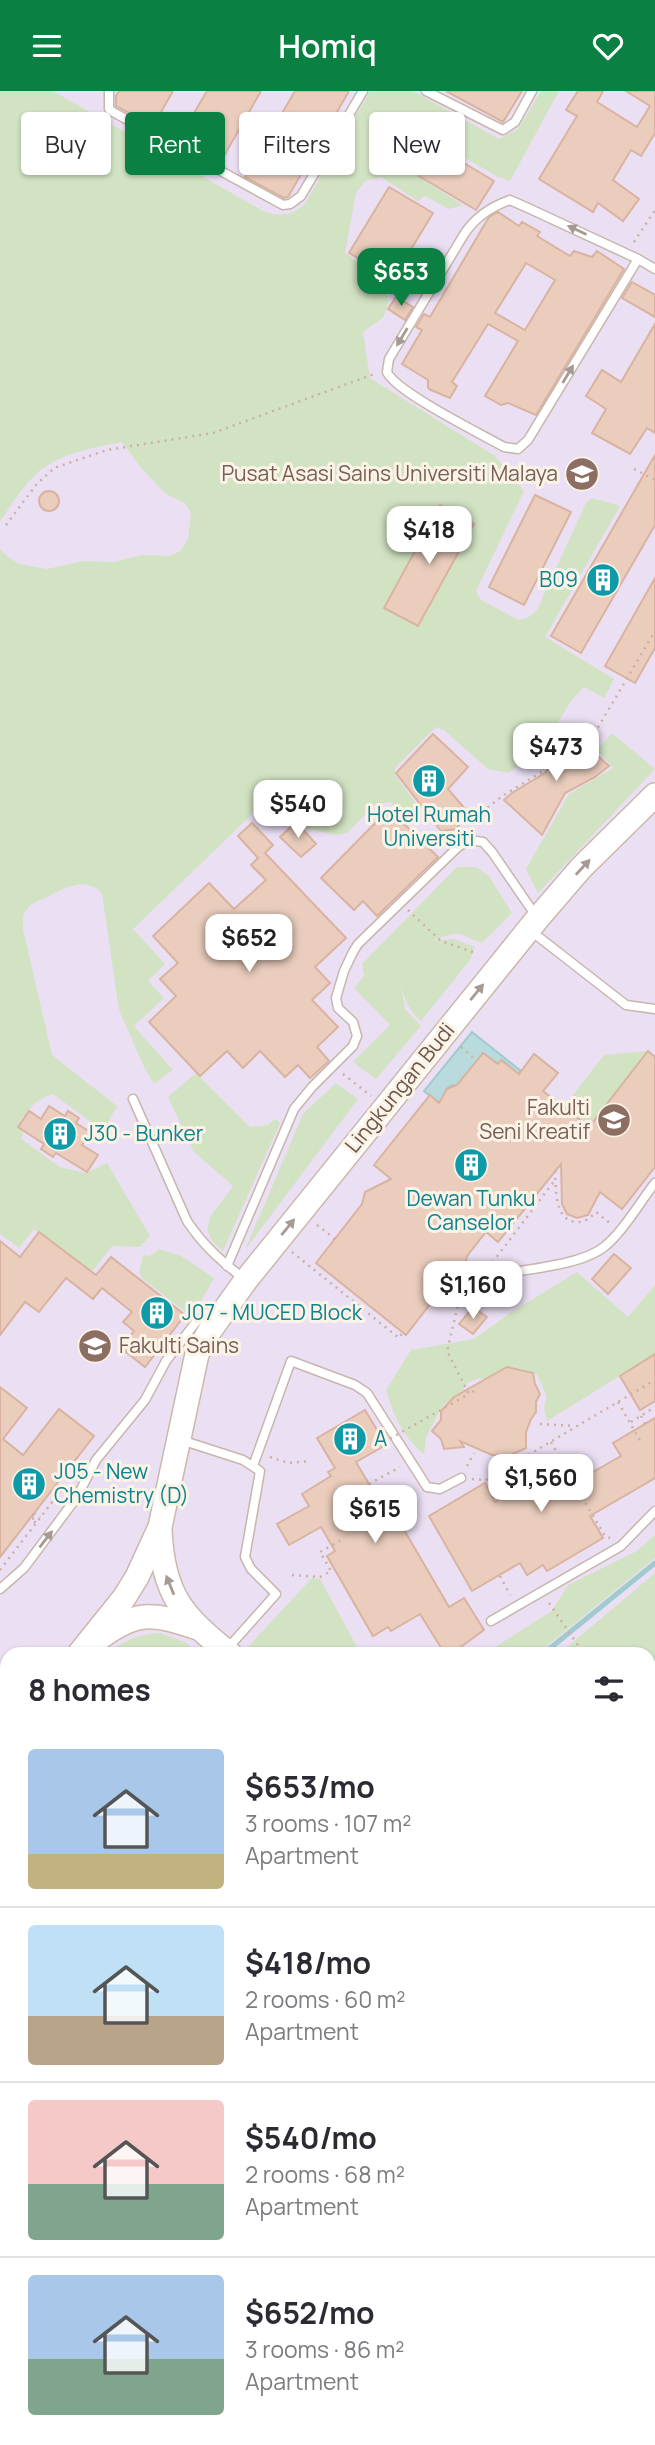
<!DOCTYPE html>
<html lang="en">
<head>
<meta charset="utf-8">
<style>
	:root { --surface:#fff; --page:#f2f2f3; --text:#2b2b33; --muted:#7c7c81; --line:#e1e1e2; --accent:#0b8043 }
	body { margin:0; font-family:Manrope,sans-serif; background:var(--page); color:var(--text); height:100vh; display:flex; flex-direction:column; font-size:26px; white-space:nowrap }
	* { box-sizing:border-box; margin:0 }
	p { font-size:23px; color:var(--muted) }
	.icon { flex:none; width:38px; height:38px; fill:none; stroke:currentColor; stroke-width:2; stroke-linecap:round; stroke-linejoin:round }
	.map { position:relative; flex:1; overflow:hidden }
	.sheet { position:absolute; left:0px; top:1556px; width:656px; height:800px; display:flex; flex-direction:column; background:var(--surface); border-radius:21px 21px 0 0; box-shadow:0 2px 5px #0004 }
	.sheet>* { flex:none }
	.banner { position:absolute; left:21px; top:21px; width:614px; height:63px; display:flex; gap:14px }
	.price { position:absolute; translate:-50% -60px; padding:0 16px; border-radius:14px; background:#fff; color:#222; font-size:23px; line-height:46px; filter:drop-shadow(0 2px 4px #0008) }
	.price::after { content:''; position:absolute; left:50%; top:42px; width:21px; height:16px; margin-left:-10px; background:inherit; clip-path:polygon(0 0,100% 0,50% 100%) }
	.price.current { background:var(--accent); color:#fff }
	ul { padding:0; list-style:none }
	li { display:flex; align-items:center; gap:21px; height:175px; padding:0 28px }
	li+li { border-top:2px solid var(--line) }
	li span { display:grid; place-items:center; flex:none; width:196px; height:140px; border-radius:7px; color:#555 }
	li>.icon { margin-inline-start:auto }
	span .icon { width:84px; height:84px; fill:#fffc; stroke-width:1 }
	li b { font-size:30px }
	h2 { display:flex; justify-content:space-between; align-items:center; height:84px; padding:0 28px; font-size:30px }
	.pill { padding:0 24px; border-radius:7px; background:var(--surface); box-shadow:0 2px 5px #0004; font-size:24px; line-height:63px }
	.pill.current { background:var(--accent); color:#fff }
	header { display:flex; justify-content:space-between; align-items:center; height:91px; padding:0 28px; background:var(--accent); color:#fff; font-size:32px; font-weight:600 }
	.map>svg:first-child { display:block }
	.education { fill:#ebdff4; fill-rule:evenodd }
	.green { fill:#d2e3c3 }
	.water { fill:#badbde; stroke:#a1cacf; stroke-width:2 }
	.lines { fill:none; stroke-linecap:round; stroke-linejoin:round }
	.stream { stroke:#a1cacf; stroke-width:5 }
	.building { fill:#eacdbd; stroke:#dab3a0; stroke-width:2; fill-rule:evenodd }
	.lane-casing { stroke:#c7b6ab; stroke-width:11 }
	.street-casing { stroke:#c7b6ab; stroke-width:19 }
	.secondary-casing { stroke:#ccb8ab; stroke-width:26 }
	.path { stroke:#ceb0a1; stroke-width:2.5; stroke-dasharray:2 5; stroke-linecap:butt }
	.lane { stroke:#fff; stroke-width:8 }
	.street { stroke:#fff; stroke-width:16 }
	.secondary { stroke:#fff; stroke-width:23 }
	.path-bridge { stroke:#ceb0a1; stroke-width:2.5; stroke-dasharray:2 5; stroke-linecap:butt }
	.oneway { fill:#a79a94 }
	.labels { text-anchor:middle; stroke-width:6; stroke-linejoin:round; paint-order:stroke }
	.education-label { font-size:21px; fill:#785e54; stroke:#fcf3e7; text-anchor:end }
	.culture-label { font-size:21px; fill:#0d838f; stroke:#fcf3e7; text-anchor:start }
	.street-label { font-size:21px; fill:#6c564c; stroke:#fcf3e7 }
</style>
</head>
<body>
<header><svg class="icon" aria-label="menu" viewBox="0 0 24 24"><path d="M4 6h16M4 12h16M4 18h16"/></svg>Homiq<svg class="icon" aria-label="heart" viewBox="0 0 24 24"><path d="M12 20l-8-8c-3-5 5-10 8-4 3-6 11-1 8 4z"/></svg></header>
<div class="map">
<svg width="655" height="2354" viewBox="0 0 655 2354">
	<rect width="100%" height="100%" fill="#f8eee2"/>
	<path class="education" d="M0,0H655V2354H0ZM7,1563H649V2348H7Z"/>
	<g class="green">
		<path d="M0,0H53L263,120C280,126 291,125 305,113L370,0H413L499,48L518,38L541,0H559L510,90L498,86L436,50L416,84L463,114L449,118L425,105L418,110L381,86L365,90L356,102L345,162C360,173 387,187 388,209C388,214 385,221 384,226L363,241L370,287L495,365L524,400L476,500L481,509L519,529L529,526L537,519L586,412L592,407L620,415L545,546L614,588L604,607L584,596L571,610L541,660L508,682L488,678L444,639L436,636L395,677V684L421,719L401,723L391,711L374,714L347,742L337,744L304,737L294,731L270,706L133,838L165,873L148,890L164,907L134,935L173,979L154,993L145,978L119,919L102,803C88,784 63,797 47,806C41,809 32,811 28,817C22,823 23,830 23,838L52,964L117,1015L103,1040L53,1003C36,1008 28,1018 18,1033L25,1038L21,1048L60,1076L86,1082L107,1072L150,1145L140,1156L112,1155L84,1191L77,1170L34,1138L19,1157L0,1143V458L9,467L20,473L47,478L83,470L114,471L142,464L170,465L180,460L188,448L191,422L185,412L166,403L142,378L122,351C93,357 55,363 34,385C21,398 11,415 0,430Z"/>
		<path d="M612,642L655,678L538,802L526,778L569,703L613,677L597,659Z"/>
		<path d="M457,776H476L488,784L512,822L482,852L457,842L429,850L454,848L475,856L470,869L421,930C408,919 405,908 401,895L405,918L421,935L376,988L353,971L390,934L354,897L364,885L362,873Z"/>
		<path d="M648,960L589,1036L564,1016L604,964Z"/>
		<path d="M196,982L250,1036L268,1034L275,1028L280,1032L223,1160L213,1151L207,1139L210,1126L233,1095L194,1061L168,1006Z"/>
		<path d="M336,992L358,1008L245,1159L303,1023Z"/>
		<path d="M159,1158L181,1165L214,1187L192,1226L143,1188L139,1182L143,1164L150,1165Z"/>
		<path d="M577,1181L628,1226L655,1194V1263L547,1330L544,1316L547,1306L537,1283L522,1282L486,1289L479,1287L467,1292L462,1301L443,1314L426,1346L424,1363C404,1348 393,1323 386,1299L411,1259L474,1248L510,1222Z"/>
		<path d="M655,1444V1467L537,1563H484L552,1520L568,1494L637,1460Z"/>
		<path d="M655,1482V1815L649,1821V1563H559Z"/>
		<path d="M312,1487L320,1488L361,1563H250L245,1559Z"/>
		<path d="M160,1542L185,1551L199,1563H105C124,1550 137,1543 160,1542Z"/>
	</g>
	<path class="water" d="M472,941L521,980L515,987L512,977L502,969L498,973L483,962L459,995L452,994L446,998V1008L441,1013L424,1000Z"/>
	<g class="lines">
		<g class="stream">
			<path d="M543,1563L655,1472"/>
			<path d="M649,1573L655,1570"/>
			<path d="M0,1673L7,1671"/>
		</g>
	</g>
	<g class="building">
		<path d="M119,0H173L153,35L116,15V5Z"/>
		<path d="M207,0H261L220,72L178,49Z"/>
		<path d="M295,0H349L288,106L284,107L245,86Z"/>
		<path d="M446,0H522L503,31Z"/>
		<path d="M578,0H603L597,11L637,36L650,15L626,0H655V42L641,65L631,59L613,89L639,108L623,130L598,112L593,121L539,88L577,25L566,19Z"/>
		<path d="M437,56L494,90L476,119L419,85Z"/>
		<path d="M389,96L433,122L393,188L349,162Z"/>
		<path d="M498,121L519,135L522,131L540,141L537,145L570,165L574,160L592,166L597,160L624,178L536,324L508,312L501,314L485,305L518,250L488,233L452,291L457,295L450,307L431,299L428,297V289L402,273L422,239L416,236L424,223L430,226L489,126ZM526,172L555,189L525,239L495,222Z"/>
		<path d="M632,191L655,204V226L622,207Z"/>
		<path d="M396,206L413,216L405,229L388,218Z"/>
		<path d="M655,233V342L647,337L630,363L592,342L606,318L586,305L602,279L621,291Z"/>
		<path d="M655,364V434L581,562L551,545Z"/>
		<circle cx="49" cy="410" r="10"/>
		<path d="M535,404L571,421L524,514L489,496Z"/>
		<path d="M440,414L474,433L418,535L384,517Z"/>
		<path d="M655,487V557L635,592L605,575Z"/>
		<path d="M573,642L609,675L595,686L565,702L542,744L504,709L512,702L545,682Z"/>
		<path d="M433,643L468,676L448,698L466,719L457,738L441,740L396,682Z"/>
		<path d="M389,718L438,766L377,825L363,810L354,819L321,787Z"/>
		<path d="M296,731L316,753L301,766L280,746Z"/>
		<path d="M252,732L273,754L265,762L346,847L315,876L330,892L312,909L338,936L317,956L329,970L310,987L298,974L285,986L260,960L243,977L227,960L200,985L149,931L176,905L160,888L178,872L153,845L209,792L234,818L266,789L251,774L258,767L238,745Z"/>
		<path d="M648,960L655,966V1076L622,1118L600,1101L588,1124L577,1127L567,1123L562,1113L561,1073L498,1151L486,1141L467,1165L464,1178L458,1184L452,1185L406,1244L316,1172L362,1113L365,1101L391,1088L374,1074L430,1004L439,1012L447,998L457,994L483,962L498,973L501,969L519,983L534,963L558,982L543,1000L589,1036Z"/>
		<path d="M49,1015L65,1025L68,1020L79,1027L76,1032L90,1041L82,1054L98,1064L87,1081L56,1062L53,1066L41,1058L44,1053L18,1036L29,1020L41,1028Z"/>
		<path d="M39,1141L96,1184L111,1166L185,1224L145,1276L121,1257L134,1240L123,1231L132,1221L102,1197L93,1208L66,1187L39,1221L25,1211L0,1244V1150L20,1166Z"/>
		<path d="M614,1163L631,1177L608,1203L592,1188Z"/>
		<path d="M473,1216L487,1226L473,1243L459,1233Z"/>
		<path d="M655,1263V1310L640,1319L620,1285Z"/>
		<path d="M507,1276L533,1282L535,1293L540,1303L536,1311V1321L531,1328L526,1341V1357L506,1366L492,1364L460,1350L464,1356L444,1358L441,1348L432,1340L441,1329V1320L454,1306Z"/>
		<path d="M0,1296L27,1317L3,1348L23,1364L59,1318L94,1345L0,1466Z"/>
		<path d="M365,1319L386,1354L356,1371L390,1429L396,1425L449,1516L464,1507L484,1539L451,1563H445L420,1523L391,1540L388,1536L373,1545L327,1465L335,1460L321,1436L289,1454L277,1433L309,1415L302,1403L331,1385L328,1381L335,1377L317,1347Z"/>
		<path d="M655,1327V1387L590,1425L603,1447L547,1480L543,1474L527,1484L520,1472L472,1500L429,1425L485,1392L495,1411L561,1373L572,1393L621,1365L613,1352Z"/>
	</g>
	<g class="lines">
		<g class="lane-casing">
			<g id="lane">
				<path d="M109,0V18L113,21L283,114L290,113L301,105L363,0"/>
				<path d="M426,0L503,39L515,31L532,0"/>
				<path d="M638,168L528,349L518,358L504,356C481,343 396,301 387,281L389,268L463,145C474,127 490,116 510,109L528,117L638,168L655,178"/>
				<path d="M531,840L626,914L655,918"/>
				<path d="M133,1008L187,1130C203,1154 221,1170 243,1187"/>
				<path d="M227,1175L294,1018L312,996L353,955L357,945L353,931L338,917L336,907L344,880L353,861L358,853L458,756L469,749L483,751L492,761L536,825"/>
				<path d="M500,1183C529,1178 581,1174 604,1156C623,1141 640,1111 655,1092"/>
				<path d="M181,1349L243,1369L260,1380L245,1466L251,1478L276,1503L227,1558"/>
				<path d="M253,1375L291,1270L355,1294L367,1302L427,1396L440,1398L461,1387"/>
				<path d="M0,1498L24,1477L77,1406L96,1369L145,1309L166,1270L196,1231L218,1215"/>
				<path d="M491,1530L621,1455L655,1420"/>
				<path d="M0,2343L13,2354"/>
			</g>
		</g>
		<g class="street-casing">
			<path id="street" d="M140,2354L141,2348"/>
		</g>
		<g class="secondary-casing">
			<g id="secondary">
				<path d="M160,1439C163,1503 181,1524 230,1563"/>
				<path d="M101,1546C139,1518 155,1523 198,1537"/>
				<path d="M79,1563L124,1507L137,1486L160,1436L197,1263L209,1241L246,1189L538,827L581,777L655,704"/>
				<path d="M0,1606L7,1602"/>
				<path d="M0,1772L7,1777"/>
				<path d="M649,1860L655,1847"/>
				<path d="M649,1894L655,1901"/>
				<path d="M649,1916L655,1922"/>
			</g>
		</g>
		<g class="path">
			<path d="M634,151L655,119"/>
			<path d="M634,378L655,389"/>
			<path d="M6,434L36,394L54,377L107,359L213,342L377,282"/>
			<path d="M482,721L501,706L543,680L566,641L585,657L587,655L655,540"/>
			<path d="M408,819L441,850L473,861"/>
			<path d="M461,956L477,970"/>
			<path d="M343,983L371,1005"/>
			<path d="M555,1080C556,1096 554,1128 575,1131C584,1132 590,1127 596,1121L611,1133"/>
			<path d="M317,1134L335,1148"/>
			<path d="M292,1161L399,1247L403,1241"/>
			<path d="M480,1188L555,1089"/>
			<path d="M447,1191L464,1189"/>
			<path d="M474,1300L469,1303L447,1260L464,1189L489,1185"/>
			<path d="M618,1311L642,1353"/>
			<path d="M641,1325L645,1333"/>
			<path d="M631,1331L655,1316"/>
			<path d="M540,1333L575,1335"/>
			<path d="M551,1351L574,1392"/>
			<path d="M270,1366L288,1372L311,1370"/>
			<path d="M467,1375L474,1362"/>
			<path d="M472,1388L486,1389L655,1289"/>
			<path d="M369,1393L400,1376"/>
			<path d="M582,1406L605,1445L610,1447"/>
			<path d="M408,1407L417,1402"/>
			<path d="M34,1422L40,1427"/>
			<path d="M32,1424L36,1427L31,1428L36,1432"/>
			<path d="M369,1433L395,1418L398,1424"/>
			<path d="M0,1479L73,1384"/>
			<path d="M292,1484L320,1486L331,1480L320,1461L345,1447"/>
			<path d="M500,1485L510,1504"/>
			<path d="M549,1512L584,1563"/>
			<path d="M649,1623L655,1615"/>
			<path d="M0,1866L7,1863"/>
			<path d="M649,2010L655,2005"/>
			<path d="M0,2065V2064"/>
			<path d="M38,2348L49,2354"/>
			<path d="M555,2354L559,2348"/>
		</g>
		<use href="#lane" class="lane"/>
		<use href="#street" class="street"/>
		<use href="#secondary" class="secondary"/>
		<path class="path-bridge" d="M384,1351L469,1303"/>
	</g>
	<defs><path id="oneway-solid" d="M-6-.8H1V-3.2L6.5 0L1 3.2V.8H-6Z" transform="scale(1.75)"/></defs>
	<g class="oneway">
		<use href="#oneway-solid" transform="translate(577 139) rotate(-155)"/>
		<use href="#oneway-solid" transform="translate(402 246) rotate(121)"/>
		<use href="#oneway-solid" transform="translate(568 283) rotate(-59)"/>
		<use href="#oneway-solid" transform="translate(583 776) rotate(-47)"/>
		<use href="#oneway-solid" transform="translate(477 901) rotate(-51)"/>
		<use href="#oneway-solid" transform="translate(288 1136) rotate(-51)"/>
		<use href="#oneway-solid" transform="translate(46 1448) rotate(-52)"/>
		<use href="#oneway-solid" transform="translate(170 1494) rotate(-112)"/>
	</g>
	<defs>
		<g id="university-disc" transform="scale(1.75)"><circle r="9.5" fill="#8d6e63" stroke="#fcf3e7"/><path d="M0-5L7-2L0 1L-7-2ZM-4 1L0 2.5L4 1V4Q0 6-4 4Z" fill="#fff"/></g>
		<g id="building-disc" transform="scale(1.75)"><circle r="9.5" fill="#0f9aa8" stroke="#fcf3e7"/><path d="M-4-6H4V6H1V3H-1V6H-4ZM-2.5-4.3h1.7v1.8h-1.7ZM.8-4.3h1.7v1.8H.8ZM-2.5-1h1.7V.8h-1.7ZM.8-1h1.7V.8H.8Z" fill="#fff"/></g>
	</defs>
	<g fill-rule="evenodd">
		<use href="#university-disc" x="582" y="383"/>
		<use href="#building-disc" x="603" y="489"/>
		<use href="#building-disc" x="429" y="690"/>
		<use href="#university-disc" x="614" y="1029"/>
		<use href="#building-disc" x="60" y="1043"/>
		<use href="#building-disc" x="471" y="1074"/>
		<use href="#building-disc" x="157" y="1222"/>
		<use href="#university-disc" x="95" y="1255"/>
		<use href="#building-disc" x="350" y="1348"/>
		<use href="#building-disc" x="29" y="1393"/>
	</g>
	<g class="labels">
		<g class="education-label">
			<text x="558" y="390">Pusat Asasi Sains Universiti Malaya</text>
			<text x="590" y="1024">Fakulti<tspan x="590" dy="24">Seni Kreatif</tspan></text>
			<text x="119" y="1262" text-anchor="start">Fakulti Sains</text>
		</g>
		<g class="culture-label">
			<text x="578" y="496" text-anchor="end">B09</text>
			<text x="429" y="731" text-anchor="middle">Hotel Rumah<tspan x="429" dy="24">Universiti</tspan></text>
			<text x="84" y="1050">J30 - Bunker</text>
			<text x="471" y="1115" text-anchor="middle">Dewan Tunku<tspan x="471" dy="24">Canselor</tspan></text>
			<text x="182" y="1229">J07 - MUCED Block</text>
			<text x="374" y="1355">A</text>
			<text x="54" y="1388">J05 - New<tspan x="54" dy="24">Chemistry (D)</tspan></text>
		</g>
		<g class="street-label">
			<text transform="translate(400 997) rotate(-51)" y="7">Lingkungan Budi</text>
		</g>
	</g>
</svg>
<b class="price current" style="left:401px;top:217px">$653</b>
<b class="price" style="left:429px;top:475px">$418</b>
<b class="price" style="left:556px;top:692px">$473</b>
<b class="price" style="left:298px;top:749px">$540</b>
<b class="price" style="left:249px;top:883px">$652</b>
<b class="price" style="left:473px;top:1230px">$1,160</b>
<b class="price" style="left:541px;top:1423px">$1,560</b>
<b class="price" style="left:375px;top:1454px">$615</b>
<div class="banner">
<a class="pill">Buy</a>
<a class="pill current">Rent</a>
<a class="pill">Filters</a>
<a class="pill">New</a>
</div>
<section class="sheet">
<h2>8 homes<svg class="icon" aria-label="filters" viewBox="0 0 24 24"><path d="M4 7h16M4 17h16"/><circle cx="9" cy="7" r="2"/><circle cx="15" cy="17" r="2"/></svg></h2>
<ul>
<li><span style="background:linear-gradient(#a9c7e8 75%,#c2b280 0)"><svg class="icon" aria-label="home" viewBox="0 0 24 24"><path d="M3 11l9-7 9 7M6 9v11h12V9"/></svg></span><div><b>$653/mo</b><p>3 rooms · 107 m²</p><p>Apartment</p></div></li>
<li><span style="background:linear-gradient(#bfe0f5 65%,#b9a48a 0)"><svg class="icon" aria-label="home" viewBox="0 0 24 24"><path d="M3 11l9-7 9 7M6 9v11h12V9"/></svg></span><div><b>$418/mo</b><p>2 rooms · 60 m²</p><p>Apartment</p></div></li>
<li><span style="background:linear-gradient(#f6c9c9 60%,#7fa58c 0)"><svg class="icon" aria-label="home" viewBox="0 0 24 24"><path d="M3 11l9-7 9 7M6 9v11h12V9"/></svg></span><div><b>$540/mo</b><p>2 rooms · 68 m²</p><p>Apartment</p></div></li>
<li><span style="background:linear-gradient(#a9c7e8 60%,#7fa58c 0)"><svg class="icon" aria-label="home" viewBox="0 0 24 24"><path d="M3 11l9-7 9 7M6 9v11h12V9"/></svg></span><div><b>$652/mo</b><p>3 rooms · 86 m²</p><p>Apartment</p></div></li>
</ul>
</section>
</div>
</body>
</html>
